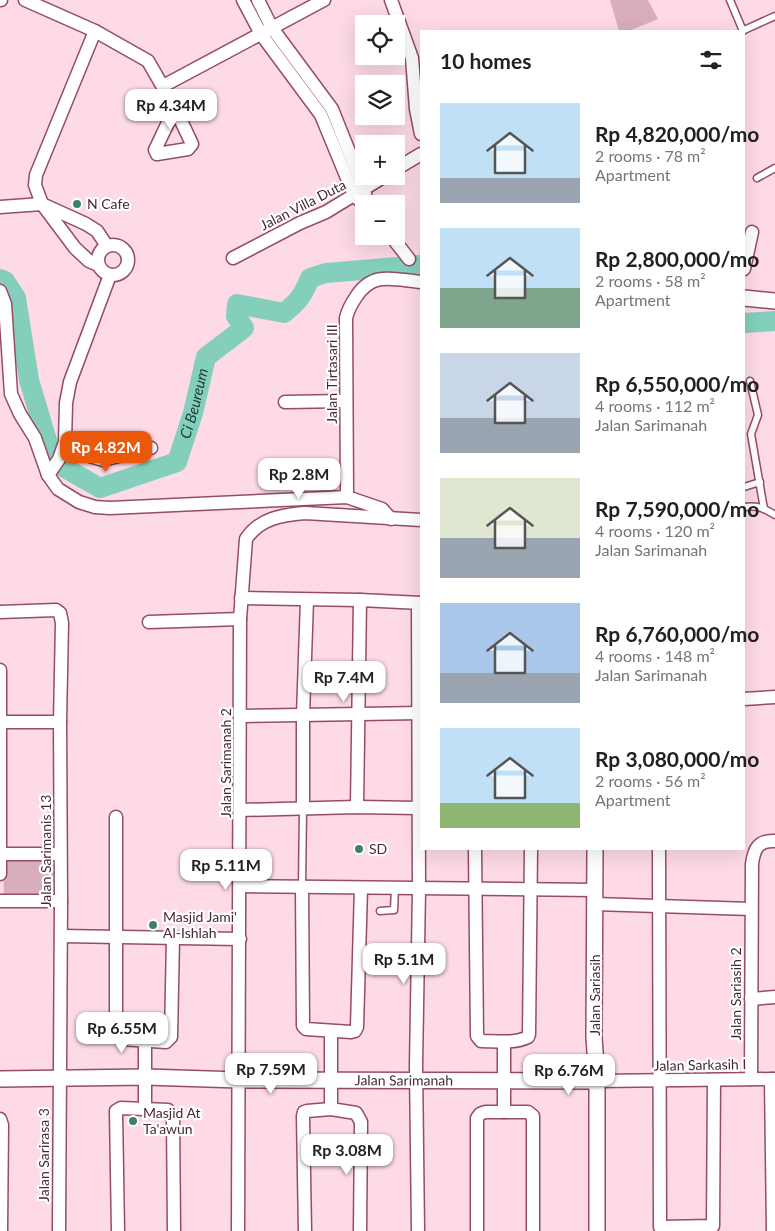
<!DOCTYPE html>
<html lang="en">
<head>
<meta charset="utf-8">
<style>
	:root { --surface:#fff; --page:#f6f6f6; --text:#202124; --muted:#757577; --accent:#ea580c }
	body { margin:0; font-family:Lato,sans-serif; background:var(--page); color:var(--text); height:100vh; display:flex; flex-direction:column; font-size:19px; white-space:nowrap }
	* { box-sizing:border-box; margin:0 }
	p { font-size:16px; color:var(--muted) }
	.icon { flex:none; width:28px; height:28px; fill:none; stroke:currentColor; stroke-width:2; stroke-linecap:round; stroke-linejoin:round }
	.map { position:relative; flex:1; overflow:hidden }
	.side { position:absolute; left:420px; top:30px; width:325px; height:820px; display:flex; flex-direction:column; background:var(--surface); border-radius:0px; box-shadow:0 5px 20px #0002 }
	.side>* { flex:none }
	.controls { position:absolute; left:355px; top:15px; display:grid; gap:10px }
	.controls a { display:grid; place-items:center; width:50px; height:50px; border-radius:0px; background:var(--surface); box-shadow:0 5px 20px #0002; font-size:25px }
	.price { position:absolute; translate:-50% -42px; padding:0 11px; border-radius:10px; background:#fff; color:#222; font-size:16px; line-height:32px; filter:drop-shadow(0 1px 2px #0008) }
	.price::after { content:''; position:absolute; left:50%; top:30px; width:15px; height:11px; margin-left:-8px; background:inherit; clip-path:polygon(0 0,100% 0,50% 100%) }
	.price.current { background:var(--accent); color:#fff }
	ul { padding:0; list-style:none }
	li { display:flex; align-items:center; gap:15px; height:125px; padding:0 20px }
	li span { display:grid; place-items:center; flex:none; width:140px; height:100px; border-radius:0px; color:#555 }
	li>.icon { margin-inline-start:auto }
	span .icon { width:60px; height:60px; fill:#fffc; stroke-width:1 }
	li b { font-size:21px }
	h2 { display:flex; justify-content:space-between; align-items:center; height:60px; padding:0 20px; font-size:21px }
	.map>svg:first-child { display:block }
	.green { fill:#d8aebc }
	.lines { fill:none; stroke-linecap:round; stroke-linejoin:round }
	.river { stroke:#83cfbc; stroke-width:20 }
	.service-casing { stroke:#954c69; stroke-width:9 }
	.minor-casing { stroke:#954c69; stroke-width:15 }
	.tertiary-casing { stroke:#954c69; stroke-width:18 }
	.service { stroke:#fff; stroke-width:6 }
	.minor { stroke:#fff; stroke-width:12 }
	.tertiary { stroke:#fff; stroke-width:15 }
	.poi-dot { fill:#3e8070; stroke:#fff; stroke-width:2 }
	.labels { text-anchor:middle; stroke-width:4.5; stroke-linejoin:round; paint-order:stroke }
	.poi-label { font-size:14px; fill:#482834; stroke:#fff; text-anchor:start }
	.street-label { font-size:14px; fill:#482834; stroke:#fff }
	.water-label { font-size:15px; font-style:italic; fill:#1c4038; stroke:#fff }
</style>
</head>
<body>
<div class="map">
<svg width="775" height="1231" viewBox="0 0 775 1231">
	<rect width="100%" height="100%" fill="#fddae5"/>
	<g class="green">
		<path d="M610,0H648L658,19L629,31H619Z"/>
		<path d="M53,858L54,895L4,896L3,859Z"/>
	</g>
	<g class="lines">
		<g class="river">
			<path id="s1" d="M0,279L5,281L16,298L29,380L52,457L58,464L100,488L177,462L193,413L206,357L244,328L236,316L237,304L284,313C299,301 303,295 310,278L326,273L421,265"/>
			<path d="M744,323L775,321"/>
		</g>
		<g class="service-casing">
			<g id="service">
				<path d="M730,0L743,31"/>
				<path d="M742,31L775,16"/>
				<path d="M757,178L775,168"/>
				<path d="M750,381L758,415L751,434L764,509"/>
				<path d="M744,487L760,482"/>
				<path d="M744,507C757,505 764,508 775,515"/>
				<path d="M302,887L303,808"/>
				<path d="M380,911L394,910L395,888"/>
			</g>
		</g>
		<g class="minor-casing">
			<g id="minor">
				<path d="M0,0H1"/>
				<path d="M25,0L95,31L148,61L175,108L192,144L188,149L157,154L155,150L175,108"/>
				<path d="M243,0L261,34L321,115L354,195L364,205"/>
				<path d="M258,0L272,28L332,109L364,189L367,204"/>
				<path d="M391,0L412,58L416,109L421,134"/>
				<path d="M95,31L36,175L35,185L42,204L75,248L89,261L98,265"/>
				<path d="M163,86L324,0"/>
				<path d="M396,169L421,154"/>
				<path d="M0,207L42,204L86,224L97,231L107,246"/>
				<path d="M391,236L409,259"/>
				<circle cx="113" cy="260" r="15"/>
				<path d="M233,258L300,223L326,212L385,176"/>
				<path d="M744,269L752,232"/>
				<path d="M0,291L5,304L11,394L20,414L35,438L48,475L58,489L79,502L95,507L110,508L347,497L382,509L391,519"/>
				<path d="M285,402L346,401"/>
				<path d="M63,448L103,460L151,448"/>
				<path d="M48,475L59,459L65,442L66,403L70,382L110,275"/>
				<path d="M347,497L346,318C348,310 351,304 356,297C373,270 395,280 421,282"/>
				<path d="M241,598L360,600L421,603"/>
				<path d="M0,612L56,610L60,613L62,623L60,722L61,901L59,1231"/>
				<path d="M149,622L240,619"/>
				<path d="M0,670V874"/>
				<path d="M744,699L775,697"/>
				<path d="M241,716L421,713"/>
				<path d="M0,722H60"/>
				<path d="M357,807L360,600"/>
				<path d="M303,808V715L307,600"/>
				<path d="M240,810L357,807L418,808"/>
				<path d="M116,817V1033L120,1039L166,1042L171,1037L173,938"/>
				<path d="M475,849L477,1036L481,1041C496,1041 514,1044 528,1037L529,1034L531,849"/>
				<path d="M659,849L660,1227L713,1226L714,1080"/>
				<path d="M1,854H60"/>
				<path d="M240,886L595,890"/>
				<path d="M302,887L303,1026L306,1029L351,1032L355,1031L357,1027L361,888"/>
				<path d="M0,901H61"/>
				<path d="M595,904L751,909"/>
				<path d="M61,936L240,939"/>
				<path d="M751,999L775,997"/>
				<path d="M331,1031V1109"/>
				<path d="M504,1042V1112"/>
				<path d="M751,1079L752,864C754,849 758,840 775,841"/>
				<path d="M771,1079L773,1231"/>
				<path d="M597,1081L775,1079"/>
				<path d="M145,1108V1042"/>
				<path d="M0,1119L2,1125L1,1231"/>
				<path d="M118,1231L116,1111L121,1108L168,1110L173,1115L174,1231"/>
				<path d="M238,1231L240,619L246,539C260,518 282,515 305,513L421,520"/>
				<path d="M305,1231L303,1116L304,1112L307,1111L331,1109L356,1113L361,1122L360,1231"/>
				<path d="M418,1231L416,1066L419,889L418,603"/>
				<path d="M477,1231V1118L480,1114L485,1112H528L533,1116V1231"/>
			</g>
		</g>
		<g class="tertiary-casing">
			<g id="tertiary">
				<path d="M744,298L775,301"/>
				<path d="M595,849L594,1037L597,1081V1231"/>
				<path id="s2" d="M0,1079L146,1077L239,1080L597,1081"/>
			</g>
		</g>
		<use href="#service" class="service"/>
		<use href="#minor" class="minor"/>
		<use href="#tertiary" class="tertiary"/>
	</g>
	<g class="poi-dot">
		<circle cx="77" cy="204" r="5"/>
		<circle cx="359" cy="849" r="5"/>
		<circle cx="153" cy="925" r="5"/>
		<circle cx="133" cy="1121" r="5"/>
	</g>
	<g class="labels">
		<g class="poi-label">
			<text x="87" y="209">N Cafe</text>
			<text x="369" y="854">SD</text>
			<text x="163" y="922">Masjid Jami'<tspan x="163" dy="16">Al-Ishlah</tspan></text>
			<text x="143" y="1118">Masjid At<tspan x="143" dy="16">Ta'awun</tspan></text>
		</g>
		<g class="street-label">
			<text transform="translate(303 205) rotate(-27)" y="5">Jalan Villa Duta</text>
			<text transform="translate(332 374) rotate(-90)" y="5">Jalan Tirtasari III</text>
			<text transform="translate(226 763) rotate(-90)" y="5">Jalan Sarimanah 2</text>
			<text transform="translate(46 851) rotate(-90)" y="5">Jalan Sarimanis 13</text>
			<text transform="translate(736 994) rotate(-90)" y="5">Jalan Sariasih 2</text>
			<text transform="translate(595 995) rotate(-90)" y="5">Jalan Sariasih</text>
			<text transform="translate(700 1065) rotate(-1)" y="5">Jalan Sarkasih I</text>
			<text dy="5" stroke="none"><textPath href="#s2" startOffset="404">Jalan Sarimanah</textPath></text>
			<text transform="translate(44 1155) rotate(-90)" y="5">Jalan Sarirasa 3</text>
		</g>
		<g class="water-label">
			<text dy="5" stroke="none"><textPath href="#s1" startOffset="389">Ci Beureum</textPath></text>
		</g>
	</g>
</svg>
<div class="controls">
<a><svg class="icon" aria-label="locate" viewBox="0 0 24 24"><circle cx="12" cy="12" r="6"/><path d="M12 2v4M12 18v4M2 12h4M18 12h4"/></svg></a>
<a><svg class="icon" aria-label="layers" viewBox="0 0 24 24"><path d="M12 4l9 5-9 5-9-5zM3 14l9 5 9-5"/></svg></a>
<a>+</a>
<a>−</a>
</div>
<b class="price" style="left:171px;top:131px">Rp 4.34M</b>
<b class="price current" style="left:106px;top:473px">Rp 4.82M</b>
<b class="price" style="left:299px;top:500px">Rp 2.8M</b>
<b class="price" style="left:344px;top:703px">Rp 7.4M</b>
<b class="price" style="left:226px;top:891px">Rp 5.11M</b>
<b class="price" style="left:404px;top:985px">Rp 5.1M</b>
<b class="price" style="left:122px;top:1054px">Rp 6.55M</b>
<b class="price" style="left:271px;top:1095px">Rp 7.59M</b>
<b class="price" style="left:569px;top:1096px">Rp 6.76M</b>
<b class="price" style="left:347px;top:1176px">Rp 3.08M</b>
<section class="side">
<h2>10 homes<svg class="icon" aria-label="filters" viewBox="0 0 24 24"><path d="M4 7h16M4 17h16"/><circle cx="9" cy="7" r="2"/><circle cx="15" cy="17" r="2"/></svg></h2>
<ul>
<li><span style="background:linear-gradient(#bfe0f5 75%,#9aa5b1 0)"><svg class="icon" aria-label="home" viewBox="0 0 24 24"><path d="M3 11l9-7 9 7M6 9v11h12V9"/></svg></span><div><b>Rp 4,820,000/mo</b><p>2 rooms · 78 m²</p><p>Apartment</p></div></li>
<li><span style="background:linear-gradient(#bfe0f5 60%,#7fa58c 0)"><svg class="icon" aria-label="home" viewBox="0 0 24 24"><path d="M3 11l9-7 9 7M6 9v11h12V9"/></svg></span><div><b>Rp 2,800,000/mo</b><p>2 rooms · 58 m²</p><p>Apartment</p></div></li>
<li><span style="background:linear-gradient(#c9d6e8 65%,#9aa5b1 0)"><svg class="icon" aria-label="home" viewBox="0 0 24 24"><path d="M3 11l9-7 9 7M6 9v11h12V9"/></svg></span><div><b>Rp 6,550,000/mo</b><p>4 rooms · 112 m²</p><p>Jalan Sarimanah</p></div></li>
<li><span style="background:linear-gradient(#dfe7d0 60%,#9aa5b1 0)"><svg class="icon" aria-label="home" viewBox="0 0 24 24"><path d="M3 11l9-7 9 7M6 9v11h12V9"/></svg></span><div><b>Rp 7,590,000/mo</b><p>4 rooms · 120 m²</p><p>Jalan Sarimanah</p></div></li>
<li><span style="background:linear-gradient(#a9c7e8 70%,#9aa5b1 0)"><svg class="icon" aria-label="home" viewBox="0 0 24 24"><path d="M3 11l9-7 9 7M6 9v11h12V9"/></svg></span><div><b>Rp 6,760,000/mo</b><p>4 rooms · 148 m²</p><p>Jalan Sarimanah</p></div></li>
<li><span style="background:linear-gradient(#bfe0f5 75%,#8fb573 0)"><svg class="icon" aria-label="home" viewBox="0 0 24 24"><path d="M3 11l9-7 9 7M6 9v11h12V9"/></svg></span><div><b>Rp 3,080,000/mo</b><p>2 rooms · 56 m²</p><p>Apartment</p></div></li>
</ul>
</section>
</div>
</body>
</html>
